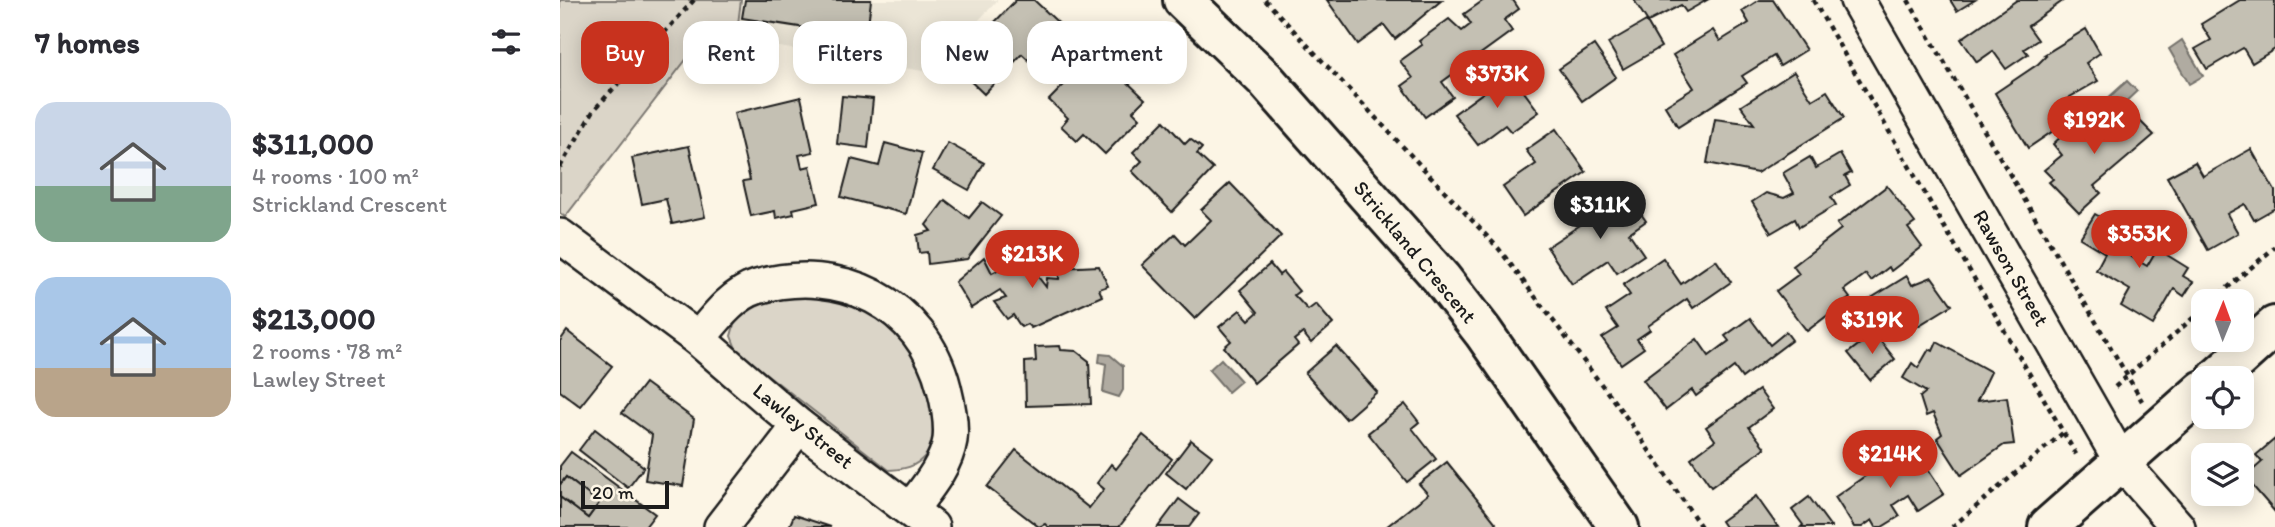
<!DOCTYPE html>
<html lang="en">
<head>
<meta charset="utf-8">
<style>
	:root { --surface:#fff; --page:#f2f2f3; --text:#2b2b33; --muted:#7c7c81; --accent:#c8321e }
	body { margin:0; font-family:Itim,sans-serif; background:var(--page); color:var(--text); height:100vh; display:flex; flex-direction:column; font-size:26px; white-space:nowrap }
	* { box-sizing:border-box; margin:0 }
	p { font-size:23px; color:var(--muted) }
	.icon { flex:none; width:38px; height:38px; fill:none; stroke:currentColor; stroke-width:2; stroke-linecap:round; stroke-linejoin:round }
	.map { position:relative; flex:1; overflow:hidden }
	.side { display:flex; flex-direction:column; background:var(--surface); width:560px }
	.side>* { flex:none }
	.top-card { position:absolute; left:21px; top:21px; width:665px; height:63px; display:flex; gap:14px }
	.needle { width:46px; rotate:1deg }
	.fabs { position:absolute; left:1631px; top:289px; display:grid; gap:14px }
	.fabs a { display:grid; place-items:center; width:63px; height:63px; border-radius:14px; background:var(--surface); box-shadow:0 4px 18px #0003; font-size:35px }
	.scale { position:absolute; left:21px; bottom:18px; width:88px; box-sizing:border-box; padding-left:7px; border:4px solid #1c1c1c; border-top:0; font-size:19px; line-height:24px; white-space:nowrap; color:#1c1c1c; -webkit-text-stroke:5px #fcf5e5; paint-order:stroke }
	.price { position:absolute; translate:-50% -60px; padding:0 16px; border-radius:24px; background:var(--accent); color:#fff; font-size:23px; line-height:46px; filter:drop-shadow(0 2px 4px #0008) }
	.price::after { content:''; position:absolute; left:50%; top:42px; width:21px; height:16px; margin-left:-10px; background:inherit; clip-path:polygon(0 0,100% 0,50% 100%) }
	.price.current { background:#222; color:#fff }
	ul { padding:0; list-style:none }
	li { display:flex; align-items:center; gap:21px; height:175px; padding:0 35px }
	li span { display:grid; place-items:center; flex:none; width:196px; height:140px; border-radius:21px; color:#555 }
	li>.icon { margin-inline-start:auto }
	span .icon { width:84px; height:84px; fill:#fffc; stroke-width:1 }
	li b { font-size:30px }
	h2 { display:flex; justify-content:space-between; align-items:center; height:84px; padding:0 35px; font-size:30px }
	.pill { padding:0 24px; border-radius:21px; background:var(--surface); box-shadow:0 4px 18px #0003; font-size:24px; line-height:63px }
	.pill.current { background:var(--accent); color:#fff }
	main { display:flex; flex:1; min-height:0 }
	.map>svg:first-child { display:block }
	.built { fill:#ebe5d6 }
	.green { fill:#dbd5c8; stroke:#7c7872; stroke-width:2 }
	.water { fill:#b0aba1; stroke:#75726c; stroke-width:2 }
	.building { fill:#c4c0b3; stroke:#1c1c1c; stroke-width:2 }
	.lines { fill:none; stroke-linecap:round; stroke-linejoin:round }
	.minor-casing { stroke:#1c1c1c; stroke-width:38 }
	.tertiary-casing { stroke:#1c1c1c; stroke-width:44 }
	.path { stroke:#1c1c1c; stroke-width:4.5; stroke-dasharray:5 5; stroke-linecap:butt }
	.minor { stroke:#fcf5e5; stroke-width:33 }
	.tertiary { stroke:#fcf5e5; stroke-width:38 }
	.labels { text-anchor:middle; stroke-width:5; stroke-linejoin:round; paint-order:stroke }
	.street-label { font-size:21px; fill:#1c1c1c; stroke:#fcf5e5 }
</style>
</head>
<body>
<main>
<section class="side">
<h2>7 homes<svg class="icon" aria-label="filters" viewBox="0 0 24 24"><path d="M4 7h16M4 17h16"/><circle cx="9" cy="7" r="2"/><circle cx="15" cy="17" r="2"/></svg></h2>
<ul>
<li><span style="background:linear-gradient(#c9d6e8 60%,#7fa58c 0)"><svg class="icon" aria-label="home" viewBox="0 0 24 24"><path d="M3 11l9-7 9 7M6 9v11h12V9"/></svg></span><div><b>$311,000</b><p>4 rooms · 100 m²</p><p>Strickland Crescent</p></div></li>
<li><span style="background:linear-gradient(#a9c7e8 65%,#b9a48a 0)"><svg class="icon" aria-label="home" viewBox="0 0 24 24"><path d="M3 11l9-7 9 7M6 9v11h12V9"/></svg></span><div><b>$213,000</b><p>2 rooms · 78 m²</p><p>Lawley Street</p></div></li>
</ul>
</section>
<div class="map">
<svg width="1715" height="527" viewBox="0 0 1715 527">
	<rect width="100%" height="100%" fill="#fcf5e5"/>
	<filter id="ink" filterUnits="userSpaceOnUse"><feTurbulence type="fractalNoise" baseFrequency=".0143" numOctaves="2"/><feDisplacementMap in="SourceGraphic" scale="14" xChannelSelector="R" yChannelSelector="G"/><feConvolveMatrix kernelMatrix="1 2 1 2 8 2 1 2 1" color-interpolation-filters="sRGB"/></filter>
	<g filter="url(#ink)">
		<path class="built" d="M184,0H438L369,72L177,40Z"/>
		<g class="green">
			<path d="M0,0H181L176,40L145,35L5,217L0,213Z"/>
			<path d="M230,291C248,293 266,294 283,298C326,309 364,356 371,399C374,414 373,432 372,447C360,465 350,469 329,470L177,351L171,336L178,311Z"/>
		</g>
		<g class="water">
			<path d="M1622,40L1643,76L1629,84L1609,49Z"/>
			<path d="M1567,81L1577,91L1546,120L1536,109Z"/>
			<path d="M540,354L550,355L563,366V390L559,397L543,392L546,364L539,362Z"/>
			<path d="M661,359L681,381L668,392L649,370Z"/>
		</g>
		<g class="building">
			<path d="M185,0H311L308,25L299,23L297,36L182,18Z"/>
			<path d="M456,0H474L508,32L475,66L462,54L424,94L404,75L433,44L443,54L449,47L429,28Z"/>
			<path d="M767,0H882L835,39L824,25L798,44Z"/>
			<path d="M924,0H953L959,9L944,20L952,31L882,82L893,97L865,117L842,86L853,78L840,61L862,45L859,41L889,19L902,31L911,24L904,14Z"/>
			<path d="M1074,0H1147L1126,12L1121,5L1088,22Z"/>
			<path d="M1199,0H1213L1246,50L1220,66L1214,56L1182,76L1187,83L1118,127L1105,106L1134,88L1113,55L1153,30L1160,41L1189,23L1182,11Z"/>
			<path d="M1390,0H1415L1397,11Z"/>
			<path d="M1457,0H1504L1468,26L1478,40L1464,49L1468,54L1446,69L1433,51L1417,62L1401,39Z"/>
			<path d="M1715,0V49L1692,63L1683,48L1647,69L1635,49L1651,40L1641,24L1680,0Z"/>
			<path d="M1086,21L1101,47L1063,69L1048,43Z"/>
			<path d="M1526,29L1540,53L1526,63L1538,81L1510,97L1493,131L1468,148L1435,93L1478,64L1486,56L1484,55Z"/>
			<path d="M1034,45L1056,77L1022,101L999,69Z"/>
			<path d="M536,52L585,99L573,111L580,118L545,154L524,134L517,141L501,126L508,118L489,100Z"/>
			<path d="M1234,72L1252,100L1267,91L1284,118L1197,173L1147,163L1155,119L1194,124L1181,106Z"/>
			<path d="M950,73L979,112L951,132L945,125L918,145L894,114Z"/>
			<path d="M282,96L313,99L308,148L277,144Z"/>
			<path d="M241,97L253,152L239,155L242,168L250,166L259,203L233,209L234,214L216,218L215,211L191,216L183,181L190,180L174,113Z"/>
			<path d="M1564,105L1594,135L1534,186L1541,193L1519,213L1489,182L1493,179L1484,170L1502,155L1493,144L1519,120L1532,133Z"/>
			<path d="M604,121L625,144L630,139L642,148L637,154L653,169L612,212L572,171L582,161L573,152Z"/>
			<path d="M996,129L1026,172L963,216L943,187L976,164L966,150Z"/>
			<path d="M325,143L362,153L346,214L281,197L291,159L319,166Z"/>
			<path d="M388,143L424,163L409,190L373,170Z"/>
			<path d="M129,146L145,217L112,224L106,199L82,204L72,158Z"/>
			<path d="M1691,149L1715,191V208L1694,220L1685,204L1667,214L1678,233L1648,250L1607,177L1635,162L1643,176Z"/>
			<path d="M1280,154L1291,173L1285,176L1290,185L1271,197L1276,205L1239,227L1235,219L1211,233L1192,202L1206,193L1224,198L1234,193L1223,173L1250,157L1256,168Z"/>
			<path d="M670,183L721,236L635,319L582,265L615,234L625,245L651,220L641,210Z"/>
			<path d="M1327,186L1355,223L1348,228L1362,247L1331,271L1329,267L1311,281L1306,274L1284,290L1290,298L1247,331L1216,291L1239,274L1233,266L1281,229L1277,224Z"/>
			<path d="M1067,194L1086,221L1069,233L1084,255L1057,273L1048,260L1012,284L987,247Z"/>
			<path d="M385,200L409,218L422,202L441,216L407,259L368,264L367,252L359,253L357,235L371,231L366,225Z"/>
			<path d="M1535,214L1561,229L1555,239L1563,244L1560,250L1587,266L1594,254L1583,247L1593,231L1614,243L1607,255L1628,268L1623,276L1633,282L1624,296L1614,289L1593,325L1561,306L1570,290L1536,270L1545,253L1520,238Z"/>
			<path d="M462,256L486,287L487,278L499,279V268L539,266L548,286L539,289L542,296L471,328L467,324L461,327L453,315L447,319L434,302L446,298L440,290L411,308L395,282L424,257L432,273Z"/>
			<path d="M1103,258L1121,284L1156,260L1171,282L1133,308L1127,299L1088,326L1090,330L1077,339L1084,348L1061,364L1042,338L1058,328L1046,311L1070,295L1063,285Z"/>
			<path d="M710,264L719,275L723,272L739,291L734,295L748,310L756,304L773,324L751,343L743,333L734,340L738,345L694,383L664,347L671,341L659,327L680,310L689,320L698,312L680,290Z"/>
			<path d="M1347,276L1352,285L1372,277L1392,305L1348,332L1341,320L1325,329L1308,300Z"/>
			<path d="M1190,318L1210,345L1226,332L1232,340L1182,378L1174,367L1136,396L1132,390L1106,410L1083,380L1137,339L1149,356L1169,341L1165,336Z"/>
			<path d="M7,331L52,366L20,406L0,391V341Z"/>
			<path d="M1314,333L1335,359L1310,380L1288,353Z"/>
			<path d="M1377,342L1431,372L1417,401L1447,397L1454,444L1444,445L1401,475L1377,438L1382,434L1373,413L1366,416L1360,397L1366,392L1343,378L1352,363L1358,368L1369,349L1373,351Z"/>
			<path d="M500,346L501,350L516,351L529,361L531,404L466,406L465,362L476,361L475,347Z"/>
			<path d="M776,346L817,392L786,419L745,373Z"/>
			<path d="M85,383L134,419L123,486L85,480L92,435L62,413Z"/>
			<path d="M1199,390L1213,409L1189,427L1205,448L1151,487L1131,458L1155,440L1146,427Z"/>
			<path d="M845,404L859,422L852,428L876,459L847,482L808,433Z"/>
			<path d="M35,429L84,467L68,488L19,450Z"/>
			<path d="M583,435L612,459L559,527H488L485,524L479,527L427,487L456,450L529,508L544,489L537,483L551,464L556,469Z"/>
			<path d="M1715,439V512L1685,477L1702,462L1696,455Z"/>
			<path d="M631,440L652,456L626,489L606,473Z"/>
			<path d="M1351,444L1384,494L1358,511L1348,495L1333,505L1340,516L1322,527H1316L1312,520L1302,527H1294L1275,497Z"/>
			<path d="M11,452L95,514L85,527H0V497L28,518L39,503L6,477L0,485V466Z"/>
			<path d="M887,462L936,523L931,527H826L868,494L859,484Z"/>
			<path d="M6,477L39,503L28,518L0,497V485Z"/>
			<path d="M1196,496L1218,527H1165L1161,521Z"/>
			<path d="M1249,497L1271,527H1241L1243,525L1232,510Z"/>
			<path d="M619,499L639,514L629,527H598Z"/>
			<path d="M234,515L271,527H229Z"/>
		</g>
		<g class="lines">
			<g class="minor-casing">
				<g id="minor">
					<path d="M1297,0L1562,463L1618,527"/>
					<path d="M0,236L138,339L239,426L372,527"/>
					<path d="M138,339C154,320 173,294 197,287C280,263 363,303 384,388C388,404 392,424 390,440C386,466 366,489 351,509"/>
					<path d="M161,527L239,426"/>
				</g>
			</g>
			<g class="tertiary-casing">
				<g id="tertiary">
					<path d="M623,0L705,79L881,278L923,332L1059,527"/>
					<path d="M1657,378L1715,326"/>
					<path d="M1488,527L1643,390"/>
				</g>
			</g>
			<g class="path">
				<path d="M705,0L939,249L1069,421L1141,527"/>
				<path d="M1253,0L1517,456"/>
				<path d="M1348,0L1582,401"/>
				<path d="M0,167L34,110L134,0"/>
				<path d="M1652,301L1715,247"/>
				<path d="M1555,387L1643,309"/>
				<path d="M1392,527L1504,432"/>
			</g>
			<use href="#minor" class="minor"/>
			<use href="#tertiary" class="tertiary"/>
		</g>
	</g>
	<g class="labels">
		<g class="street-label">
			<text transform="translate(855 252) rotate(50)" y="7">Strickland Crescent</text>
			<text transform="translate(1451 268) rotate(60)" y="7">Rawson Street</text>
			<text transform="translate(243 426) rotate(39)" y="7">Lawley Street</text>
		</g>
	</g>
</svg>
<div class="fabs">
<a><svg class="needle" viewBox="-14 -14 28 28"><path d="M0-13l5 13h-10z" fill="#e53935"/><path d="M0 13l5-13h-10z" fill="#7c7c81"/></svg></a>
<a><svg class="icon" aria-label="locate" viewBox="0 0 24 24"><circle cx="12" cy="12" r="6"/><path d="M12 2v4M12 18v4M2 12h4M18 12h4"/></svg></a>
<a><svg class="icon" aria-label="layers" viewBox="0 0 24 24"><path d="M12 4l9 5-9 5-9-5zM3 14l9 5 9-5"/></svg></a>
</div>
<div class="scale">20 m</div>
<b class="price" style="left:937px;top:110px">$373K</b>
<b class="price" style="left:1534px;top:156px">$192K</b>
<b class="price current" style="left:1040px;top:241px">$311K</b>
<b class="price" style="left:1579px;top:270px">$353K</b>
<b class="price" style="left:472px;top:290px">$213K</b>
<b class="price" style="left:1312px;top:356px">$319K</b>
<b class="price" style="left:1330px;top:490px">$214K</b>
<div class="top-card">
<a class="pill current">Buy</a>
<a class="pill">Rent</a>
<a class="pill">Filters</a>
<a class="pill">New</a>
<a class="pill">Apartment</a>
</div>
</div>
</main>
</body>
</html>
